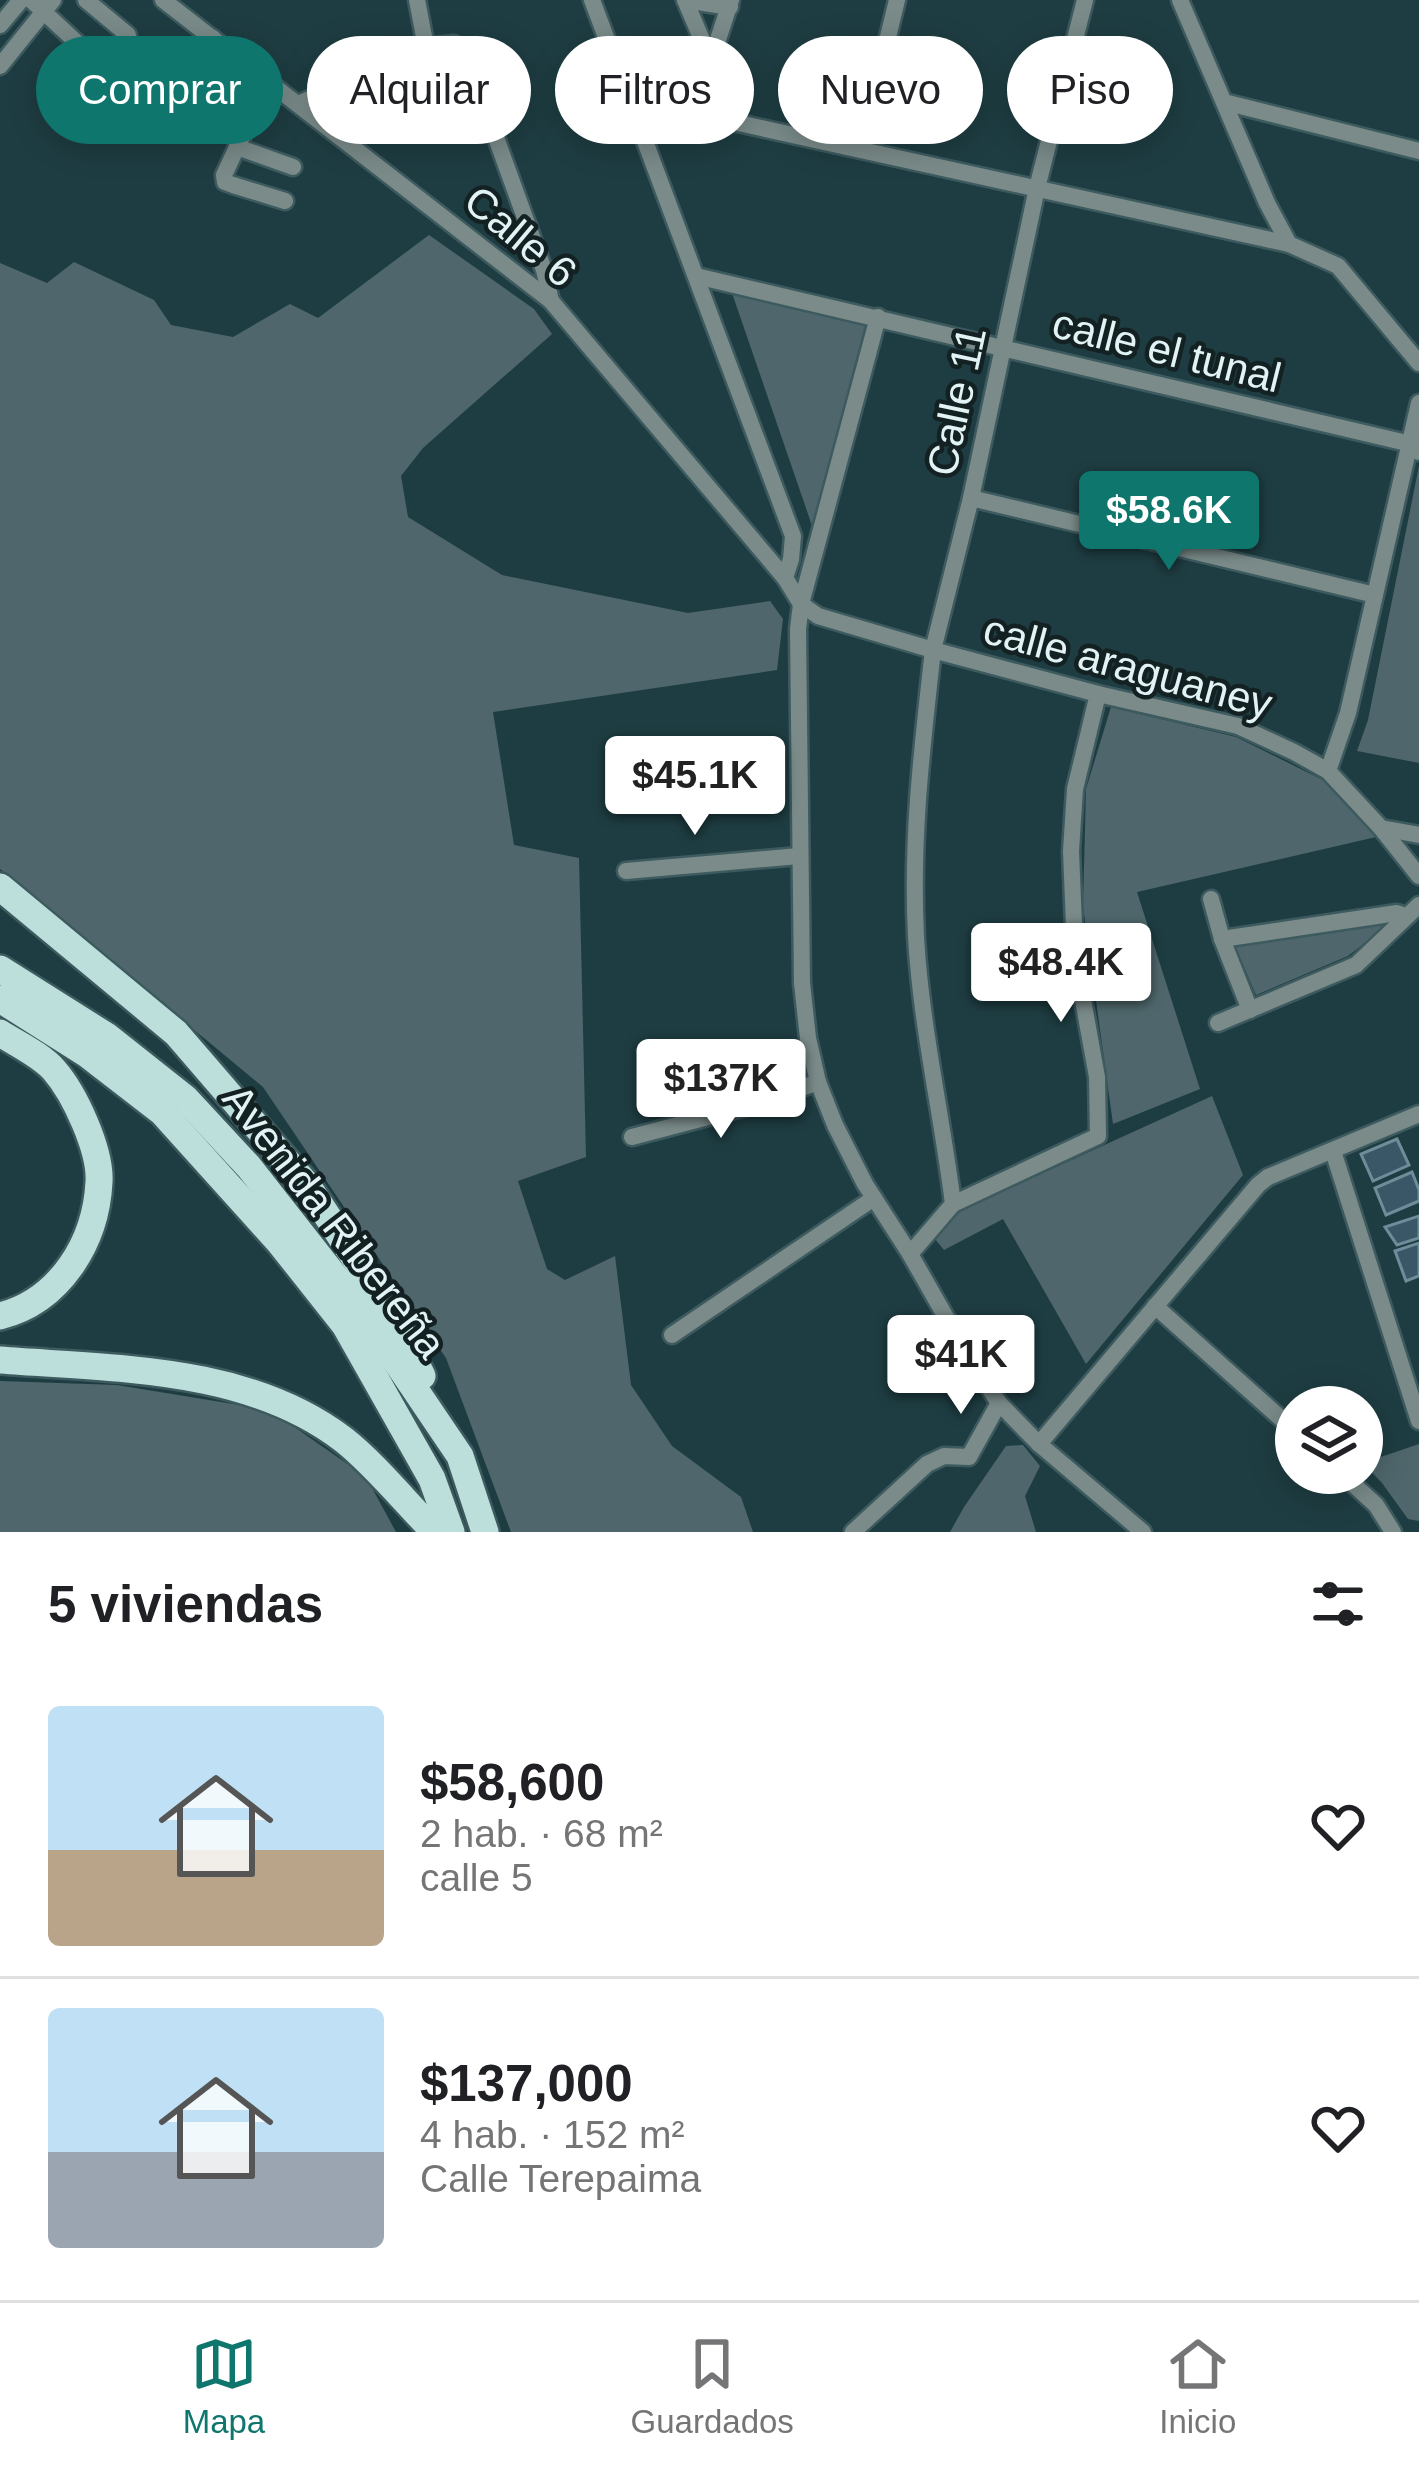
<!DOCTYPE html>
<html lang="es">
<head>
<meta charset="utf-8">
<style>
	:root { --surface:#fff; --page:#f2f2f2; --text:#202124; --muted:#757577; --line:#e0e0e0; --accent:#0f766e }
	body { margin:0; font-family:Helvetica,sans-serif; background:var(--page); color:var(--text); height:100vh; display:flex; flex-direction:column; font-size:45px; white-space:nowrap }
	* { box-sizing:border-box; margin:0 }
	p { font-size:39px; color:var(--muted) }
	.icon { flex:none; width:66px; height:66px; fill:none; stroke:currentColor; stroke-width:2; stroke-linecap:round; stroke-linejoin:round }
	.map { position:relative; height:1532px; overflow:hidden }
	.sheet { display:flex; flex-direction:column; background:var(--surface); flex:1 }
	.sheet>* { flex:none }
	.hud { position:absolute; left:36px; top:36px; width:1347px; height:108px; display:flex; gap:24px }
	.buttons { position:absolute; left:1275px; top:1386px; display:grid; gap:24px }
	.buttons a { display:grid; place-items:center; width:108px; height:108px; border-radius:50%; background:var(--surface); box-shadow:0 6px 30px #0003; font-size:60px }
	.price { position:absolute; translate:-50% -102px; padding:0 27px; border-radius:12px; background:#fff; color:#222; font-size:39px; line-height:78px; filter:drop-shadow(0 3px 6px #0008) }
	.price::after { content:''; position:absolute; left:50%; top:72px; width:36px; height:27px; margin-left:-18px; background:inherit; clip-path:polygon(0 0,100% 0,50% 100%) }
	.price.active { background:var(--accent); color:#fff }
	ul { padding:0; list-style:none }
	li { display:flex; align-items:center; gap:36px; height:300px; padding:0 48px }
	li+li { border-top:3px solid var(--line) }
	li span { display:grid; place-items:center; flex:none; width:336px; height:240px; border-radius:12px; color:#555 }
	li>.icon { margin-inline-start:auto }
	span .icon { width:144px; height:144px; fill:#fffc; stroke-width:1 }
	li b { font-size:51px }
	h2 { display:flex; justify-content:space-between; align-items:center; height:144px; padding:0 48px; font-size:51px }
	.tag { padding:0 42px; border-radius:54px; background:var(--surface); box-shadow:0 6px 30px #0003; font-size:42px; line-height:108px }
	.tag.active { background:var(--accent); color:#fff }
	.tabs { display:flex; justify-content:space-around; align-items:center; height:168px; border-top:3px solid var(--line); background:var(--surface); font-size:33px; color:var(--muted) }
	.tabs a { display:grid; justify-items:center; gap:6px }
	.tabs .active { color:var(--accent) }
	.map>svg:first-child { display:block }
	.green { fill:#4f676c }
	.building { fill:#395766; stroke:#708b99; stroke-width:3 }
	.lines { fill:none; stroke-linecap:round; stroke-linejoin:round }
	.minor-casing { stroke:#3d5a5f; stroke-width:21 }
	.primary-casing { stroke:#3d5a5f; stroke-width:32 }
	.minor { stroke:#7a8b89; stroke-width:16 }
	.primary { stroke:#bcdfdb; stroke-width:27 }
	.labels { text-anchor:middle; stroke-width:9; stroke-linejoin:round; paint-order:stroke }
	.street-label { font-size:42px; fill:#e2f3f6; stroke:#142123 }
</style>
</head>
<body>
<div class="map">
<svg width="1419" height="1532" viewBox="0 0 1419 1532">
	<rect width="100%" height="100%" fill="#1e3d42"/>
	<g class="green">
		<path d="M429,235L534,309L552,334L423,448L401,476L408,517L502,575L688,613L770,601L783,619L777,670L493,712L514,845L579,858L586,1157L518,1181L547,1269L565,1280L615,1256L631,1385L672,1446L741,1497L753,1532H511L446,1358L263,1087L0,869V263L47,283L74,262L154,300L171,325L233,337L290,304L318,318Z"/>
		<path d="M732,293L867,323L814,532L807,511Z"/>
		<path d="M1419,466V763L1357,751L1368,720Z"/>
		<path d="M1111,707L1236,737L1325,781L1376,837L1137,892L1200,1089L1113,1124L1083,906L1086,789Z"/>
		<path d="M1393,921L1348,956L1256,995L1235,946Z"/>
		<path d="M1212,1096L1243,1175L1086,1364L1003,1219L944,1250L935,1239L954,1206L986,1192L990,1197Z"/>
		<path d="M0,1381L117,1385L270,1410L366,1477L396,1532H0Z"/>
		<path d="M1419,1444V1521L1408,1519L1382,1483L1363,1463Z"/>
		<path d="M1023,1445L1040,1466L1025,1496L1036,1532H950L964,1507L1006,1446Z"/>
	</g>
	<g class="building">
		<path d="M1397,1139L1409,1165L1373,1181L1361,1154Z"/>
		<path d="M1412,1172L1419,1190V1201L1386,1215L1375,1188Z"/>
		<path d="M1419,1216V1238L1397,1245L1385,1227Z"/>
		<path d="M1419,1243V1276L1406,1281L1395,1251Z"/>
	</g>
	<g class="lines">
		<g class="minor-casing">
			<g id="minor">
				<path d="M31,0L101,65"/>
				<path d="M86,0L128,35"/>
				<path d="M163,0L551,301L785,578L801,604L818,616L933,650L971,498L1037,188L1085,0"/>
				<path d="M417,0L426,47L454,44L465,52L544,270L551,301"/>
				<path d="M592,0L793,536L791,559L785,578"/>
				<path d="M685,0L711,61L715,118"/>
				<path d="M685,0L730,7"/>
				<path d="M1180,0L1267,203L1289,244L1338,266L1419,363"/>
				<path d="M0,25L21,0"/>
				<path d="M711,61L731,0"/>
				<path d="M0,66L53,0"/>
				<path d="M274,86L254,111L224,175L225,182L233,185L285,201"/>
				<path d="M629,99L1289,244"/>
				<path d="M873,99L897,0"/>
				<path d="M1224,102L1419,151"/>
				<path d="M298,104L426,47"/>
				<path d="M207,121L250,67"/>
				<path d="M149,130L213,38"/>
				<path d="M237,147L293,167"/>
				<path d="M696,276L1411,444L1419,452"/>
				<path d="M878,317L801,604L798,629L802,983L808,1038L818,1082L835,1125L865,1184L910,1254L968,1356L999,1403L1039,1444L1143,1532"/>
				<path d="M971,498L1375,595"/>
				<path d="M1328,771L1348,713L1419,403"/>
				<path d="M1381,828L1419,835"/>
				<path d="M626,871L799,856"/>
				<path d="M1211,899L1222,939L1250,1010"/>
				<path d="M1222,939L1397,913L1406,916"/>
				<path d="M1218,1023L1356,965L1419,905"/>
				<path d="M632,1137L761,1103L818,1082"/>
				<path d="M1333,1151L1419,1421"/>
				<path d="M953,1204L1098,1136L1097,1077L1083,1000L1074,926L1071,851L1075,789L1098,694"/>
				<path d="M910,1254L953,1204C942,1115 921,1026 916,937C911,838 922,748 933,650L1098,694L1238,726L1294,752L1328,771L1381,828L1419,876"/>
				<path d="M1155,1306L1296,1432"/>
				<path d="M672,1335L874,1198"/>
				<path d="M1039,1444L1258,1185L1268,1177L1419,1114"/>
				<path d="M1341,1473L1376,1505L1393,1532"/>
				<path d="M853,1532L927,1464L944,1456L969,1457L999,1403"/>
			</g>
		</g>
		<g class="primary-casing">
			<g id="primary">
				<path d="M0,887L176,1033L307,1185L392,1315L422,1376"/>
				<path d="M0,969L108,1037L185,1098L249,1167L364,1314L460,1456L485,1532"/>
				<path d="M0,999L87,1054L162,1112L280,1243L345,1325L432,1479L451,1532"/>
				<path d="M0,1033C17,1044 41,1055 54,1070C75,1094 101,1151 99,1182C96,1242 60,1301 0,1316"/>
				<path d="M0,1360C115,1369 248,1366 344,1440C372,1462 402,1498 428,1525L432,1532"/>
			</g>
		</g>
		<use href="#minor" class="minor"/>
		<use href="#primary" class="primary"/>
	</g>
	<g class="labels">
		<g class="street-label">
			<text transform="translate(521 236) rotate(40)" y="15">Calle 6</text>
			<text transform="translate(1167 350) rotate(14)" y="15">calle el tunal</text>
			<text transform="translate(956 401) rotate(-78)" y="15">Calle 11</text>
			<text transform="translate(1128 666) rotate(15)" y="15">calle araguaney</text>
			<text transform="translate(335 1221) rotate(52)" y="15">Avenida Ribereña</text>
		</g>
	</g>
</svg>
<div class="buttons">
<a><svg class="icon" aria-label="layers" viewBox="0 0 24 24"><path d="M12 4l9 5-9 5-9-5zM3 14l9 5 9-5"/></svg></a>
</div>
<b class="price active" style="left:1169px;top:573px">$58.6K</b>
<b class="price" style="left:695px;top:838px">$45.1K</b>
<b class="price" style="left:1061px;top:1025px">$48.4K</b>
<b class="price" style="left:721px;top:1141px">$137K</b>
<b class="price" style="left:961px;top:1417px">$41K</b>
<div class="hud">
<a class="tag active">Comprar</a>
<a class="tag">Alquilar</a>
<a class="tag">Filtros</a>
<a class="tag">Nuevo</a>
<a class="tag">Piso</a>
</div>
</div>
<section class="sheet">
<h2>5 viviendas<svg class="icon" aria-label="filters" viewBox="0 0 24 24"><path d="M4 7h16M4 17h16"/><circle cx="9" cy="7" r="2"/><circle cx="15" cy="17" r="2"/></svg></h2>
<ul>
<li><span style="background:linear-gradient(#bfe0f5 60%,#b9a48a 0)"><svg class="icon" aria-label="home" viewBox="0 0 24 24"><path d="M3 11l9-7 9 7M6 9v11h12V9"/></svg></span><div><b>$58,600</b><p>2 hab. · 68 m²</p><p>calle 5</p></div><svg class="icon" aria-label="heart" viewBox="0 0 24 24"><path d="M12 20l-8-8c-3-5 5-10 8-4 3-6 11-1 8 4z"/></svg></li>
<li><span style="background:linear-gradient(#bfe0f5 60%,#9aa5b1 0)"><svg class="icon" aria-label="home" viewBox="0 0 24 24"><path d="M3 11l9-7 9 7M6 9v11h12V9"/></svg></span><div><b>$137,000</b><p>4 hab. · 152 m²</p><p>Calle Terepaima</p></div><svg class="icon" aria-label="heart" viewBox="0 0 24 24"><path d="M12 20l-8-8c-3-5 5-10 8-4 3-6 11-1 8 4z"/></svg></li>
</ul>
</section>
<nav class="tabs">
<a class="active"><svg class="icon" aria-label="map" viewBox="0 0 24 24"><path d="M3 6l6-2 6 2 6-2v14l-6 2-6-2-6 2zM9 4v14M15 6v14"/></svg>Mapa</a>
<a><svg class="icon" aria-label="saved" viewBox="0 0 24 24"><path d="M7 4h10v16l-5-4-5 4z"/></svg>Guardados</a>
<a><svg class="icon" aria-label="home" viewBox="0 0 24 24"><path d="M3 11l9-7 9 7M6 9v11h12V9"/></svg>Inicio</a>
</nav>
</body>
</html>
